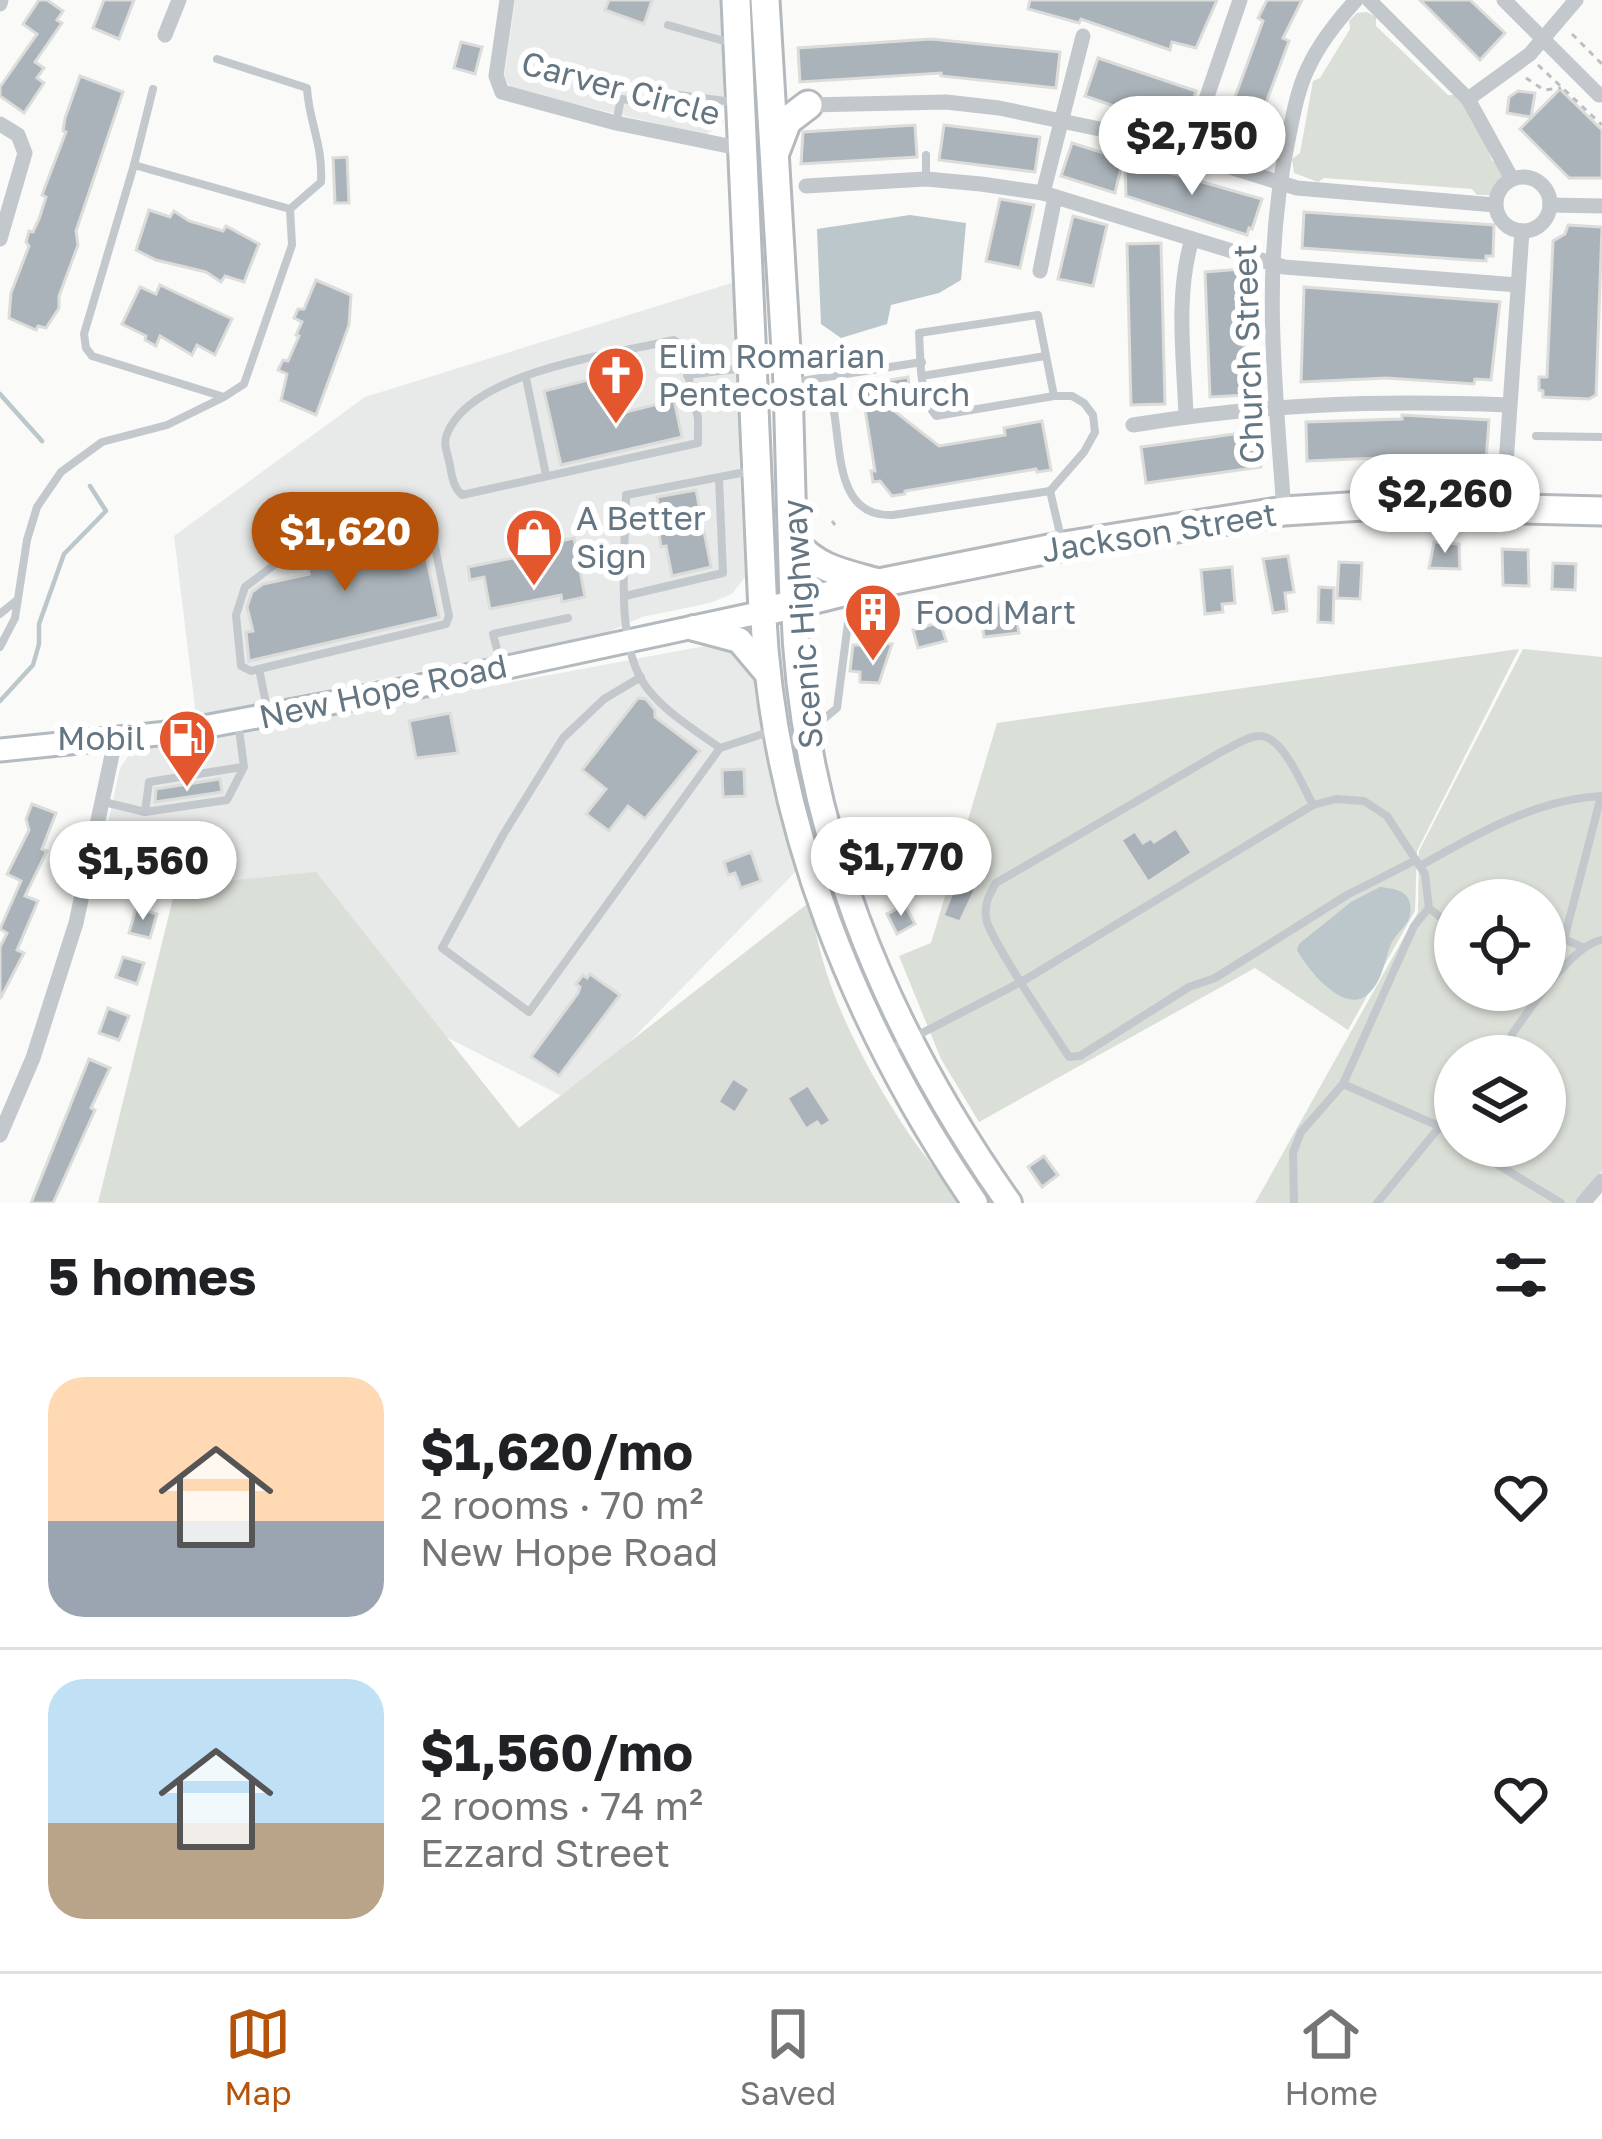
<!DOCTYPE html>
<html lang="en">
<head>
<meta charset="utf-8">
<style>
	:root { --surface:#fff; --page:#f6f6f6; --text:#202124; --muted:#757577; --line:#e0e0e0; --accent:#b45309 }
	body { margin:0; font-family:"Golos Text",sans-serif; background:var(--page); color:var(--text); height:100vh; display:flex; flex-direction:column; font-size:45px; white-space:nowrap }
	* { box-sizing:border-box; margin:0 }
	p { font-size:39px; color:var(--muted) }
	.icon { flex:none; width:66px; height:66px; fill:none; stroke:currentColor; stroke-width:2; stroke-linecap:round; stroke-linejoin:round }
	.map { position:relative; height:1203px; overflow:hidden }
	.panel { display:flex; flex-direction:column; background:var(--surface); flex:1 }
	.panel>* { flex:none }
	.buttons { position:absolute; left:1434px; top:879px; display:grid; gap:24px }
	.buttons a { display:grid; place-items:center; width:132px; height:132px; border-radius:50%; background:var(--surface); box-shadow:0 3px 9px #0004; font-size:60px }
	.price { position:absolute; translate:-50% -102px; padding:0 27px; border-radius:42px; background:#fff; color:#222; font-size:39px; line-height:78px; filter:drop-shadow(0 3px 6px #0008) }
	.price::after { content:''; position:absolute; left:50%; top:72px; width:36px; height:27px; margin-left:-18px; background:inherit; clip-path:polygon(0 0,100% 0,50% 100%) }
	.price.on { background:var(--accent); color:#fff }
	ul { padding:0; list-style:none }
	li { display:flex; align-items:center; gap:36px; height:300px; padding:0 48px }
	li+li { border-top:3px solid var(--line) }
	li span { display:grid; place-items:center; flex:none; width:336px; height:240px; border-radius:36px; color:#555 }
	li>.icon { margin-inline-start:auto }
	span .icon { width:144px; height:144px; fill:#fffc; stroke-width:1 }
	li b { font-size:51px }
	h2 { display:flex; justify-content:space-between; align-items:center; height:144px; padding:0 48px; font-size:51px }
	.dock { display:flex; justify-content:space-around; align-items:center; height:168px; border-top:3px solid var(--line); background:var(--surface); font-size:33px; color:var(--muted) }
	.dock a { display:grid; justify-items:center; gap:6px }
	.dock .on { color:var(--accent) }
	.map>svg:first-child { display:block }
	.built { fill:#e8e9e9 }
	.green { fill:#dadfd7; fill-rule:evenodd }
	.water { fill:#bbc7cb }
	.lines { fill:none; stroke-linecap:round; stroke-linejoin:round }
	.stream { stroke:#bbc7cb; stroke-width:4.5 }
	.building { fill:#aab3b9; stroke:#dcdcda; stroke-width:3 }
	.secondary-casing { stroke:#b3babf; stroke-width:27 }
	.primary-casing { stroke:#b5babe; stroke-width:30 }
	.highway-casing { stroke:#b4b9bd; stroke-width:33 }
	.path { stroke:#bbbfc2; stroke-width:3; stroke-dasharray:6 6; stroke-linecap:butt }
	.lane { stroke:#c3c8cc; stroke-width:8 }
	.street { stroke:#c3c8cc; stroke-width:15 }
	.secondary { stroke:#fff; stroke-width:21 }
	.primary { stroke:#fff; stroke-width:24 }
	.highway { stroke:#fff; stroke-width:27 }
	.labels { text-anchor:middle; stroke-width:12; stroke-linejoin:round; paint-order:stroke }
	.street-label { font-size:33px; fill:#657683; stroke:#fff }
	.poi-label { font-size:33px; fill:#657683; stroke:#fff; text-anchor:start }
</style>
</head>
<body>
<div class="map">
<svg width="1602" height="1203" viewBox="0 0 1602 1203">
	<rect width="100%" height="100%" fill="#fafaf8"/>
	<g class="built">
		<path d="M515,0H723V123L705,135L511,89L504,77Z"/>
		<path d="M741,280L744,395L739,458L745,577L732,594L710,603L642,617L599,636L196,715L174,536L365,397Z"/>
		<path d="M721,643L754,663L800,867L572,1101L174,899L94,887L120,768L133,749L365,703L394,704Z"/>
	</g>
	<g class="green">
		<path d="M1367,12L1376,17V26L1448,95H1456L1474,114L1492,161L1500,163L1503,177L1491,195H1477L1472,189L1324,178L1318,182L1294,173L1292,159L1300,153L1313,81L1320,78L1350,29L1349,21L1357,13Z"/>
		<path d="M1519,649L1417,851L1415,911L1348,1030L1255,968L979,1122L941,1059L899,956L931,943L997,723Z"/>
		<path d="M1523,649L1602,657V1171L1575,1203H1255L1418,912L1419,851ZM1455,900H1545V990H1455ZM1455,1056H1545V1146H1455Z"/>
		<path d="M316,872L519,1128L811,901C819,983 864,1066 909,1134C925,1157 943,1178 958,1203H98L176,886Z"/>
	</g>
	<g class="water">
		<path d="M910,215L966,223L961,280L939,293L891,305L887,324L841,338L821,324L817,229Z"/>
		<path d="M1380,887C1393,889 1407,889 1410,904C1414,924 1398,929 1391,944C1384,961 1383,981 1368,994C1345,1016 1307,969 1297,950L1299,944L1351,902Z"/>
	</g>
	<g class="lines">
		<g class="stream">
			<path d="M0,394L42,441"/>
			<path d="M0,701L33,665L39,644V624L64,554L106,511L90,486"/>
		</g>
	</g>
	<g class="building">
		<path d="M39,0H47L63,11L57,20L62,23L35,62L44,68L37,78L44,83L24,113L0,96V87L37,34L23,24Z"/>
		<path d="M104,0H134L119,39L93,28Z"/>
		<path d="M609,0H652L644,24L605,10Z"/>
		<path d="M1030,0H1217L1196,48L1172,42L1170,50L1081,19L1079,23L1028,9Z"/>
		<path d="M1267,0H1302L1283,38L1289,41L1250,146L1221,135L1263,21L1258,18Z"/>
		<path d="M1420,0H1470L1505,33L1480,60Z"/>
		<path d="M931,39L1060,52L1056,88L941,76V73L800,82L798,48Z"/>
		<path d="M461,42L482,47L475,74L454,68Z"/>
		<path d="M1098,58L1196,91L1183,130L1085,96Z"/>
		<path d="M80,76L123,92L76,231L78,245L59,296V308L46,328L38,326L36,330L9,318L11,293L29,246L26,242L29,231L33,232L39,219L46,197L42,195L66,132L63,131L65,118Z"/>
		<path d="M1560,89L1602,130V178H1569L1520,129Z"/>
		<path d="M1518,91L1535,93L1531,117L1507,113L1509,97Z"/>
		<path d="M915,125L917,157L801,164L803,132Z"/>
		<path d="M944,125L1040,137L1035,172L939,160Z"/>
		<path d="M1072,143L1123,159L1115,193L1061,176Z"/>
		<path d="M347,157L349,203H335L333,158Z"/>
		<path d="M1125,160L1262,199L1252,229L1249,228L1247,235L1126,196Z"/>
		<path d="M1000,199L1034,205L1020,268L986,261Z"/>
		<path d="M149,210L170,217L174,211L189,221L223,231L226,226L259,244L244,282L225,276L221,282L206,272L156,260L136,250Z"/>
		<path d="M1304,212L1494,225L1493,256H1486V261L1469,260L1302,248Z"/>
		<path d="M1073,216L1107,225L1093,286L1058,279Z"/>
		<path d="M1568,225L1602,227L1596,395L1589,399L1543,397V391L1539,390V377H1547L1553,241L1565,234Z"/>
		<path d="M1161,243L1165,404L1131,405L1127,244Z"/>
		<path d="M1241,269L1246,395L1210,397L1205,272Z"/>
		<path d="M316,280L351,295L349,325L316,415L281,400L287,374L278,370L283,360L288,361L299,336L296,335L302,322L294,318L298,309H304Z"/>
		<path d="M160,285L232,319L215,355L197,345L192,355L160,336L156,346L145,340L146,336L122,324L140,287L156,294Z"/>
		<path d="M1304,287L1500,302L1491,380L1475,379L1474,384L1387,378L1301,382Z"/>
		<path d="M600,377L610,416L674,400L682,437L561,465L544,391Z"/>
		<path d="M908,377L912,407L893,410L939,446L1005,435L1004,428L1042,421L1051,470L1037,472L1036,469L905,491V494L892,496L880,481L873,482L871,471H875L863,397L858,398L856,386Z"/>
		<path d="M1402,415L1489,420L1486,461L1380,458L1307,461L1306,422L1402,419Z"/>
		<path d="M1256,431L1261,467L1146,483L1141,447Z"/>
		<path d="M696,490L711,567L672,576L666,546L661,547L659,534L664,533L657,497Z"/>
		<path d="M419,522L439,617L249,661L246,632L253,631L247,607L252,592L263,584L309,574L305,552L311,548Z"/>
		<path d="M574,538L585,597L562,602L561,595L490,609L484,577L470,580L468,567L552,550L551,543Z"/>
		<path d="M1434,542L1459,544L1460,569L1429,568Z"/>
		<path d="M1502,549L1528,550L1529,586L1503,585Z"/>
		<path d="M1288,556L1294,592L1285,593L1287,611L1273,613L1263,559Z"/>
		<path d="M1339,562L1362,563L1360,599L1337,598Z"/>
		<path d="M1553,563L1576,564L1575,590L1552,589Z"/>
		<path d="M1232,567L1235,603L1222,604L1223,612L1205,614L1201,570Z"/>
		<path d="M1319,587L1334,588L1333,623L1318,622Z"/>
		<path d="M992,600V606L1000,605L1002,622L1017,620L1019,633L984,637L979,602Z"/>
		<path d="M940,622L946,641L918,648L913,630Z"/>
		<path d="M862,641L892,644L879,683L860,682V672L850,671L853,645H862Z"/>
		<path d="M638,698L646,699L655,710V717L700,751L645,819L628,806L609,831L586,814L606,789L582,770Z"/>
		<path d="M450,713L458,753L416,758L409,721Z"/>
		<path d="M744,769L745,796L723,797L722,770Z"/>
		<path d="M220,779L222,792L155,802L156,789Z"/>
		<path d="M32,804L56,813L42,849L47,851L25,896L38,901L17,950L24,953L0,999V947L7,933L0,929L21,881L7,874L29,830L26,819Z"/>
		<path d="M1176,828L1192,853L1148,882L1121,840L1135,831L1143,843L1151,838L1154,842Z"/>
		<path d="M130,834L185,835V872L130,871Z"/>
		<path d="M751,852L761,881L741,888L735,873L728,875L724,862Z"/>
		<path d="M958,877L978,884L960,922L943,916Z"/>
		<path d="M905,905L915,924L897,934L887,914Z"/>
		<path d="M136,908L157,914L150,938L129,933Z"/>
		<path d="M123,957L144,963L137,984L116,977Z"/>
		<path d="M590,974L620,995L559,1076L531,1057L578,993L580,987L576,984L583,975L587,978Z"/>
		<path d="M108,1008L129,1016L119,1040L99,1033Z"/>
		<path d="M89,1059L110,1068L91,1108L95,1110L53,1203H31Z"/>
		<path d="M733,1078L750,1089L735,1113L718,1102Z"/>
		<path d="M808,1085L831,1121L821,1127L817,1122L806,1129L787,1098Z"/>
		<path d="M1044,1156L1058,1175L1042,1187L1028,1167Z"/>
	</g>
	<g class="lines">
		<g class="secondary-casing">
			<path id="secondary" d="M0,750L177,732L415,687L763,612"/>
		</g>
		<g class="primary-casing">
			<g id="primary">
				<path d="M794,604C800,823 884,1026 1009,1203"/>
				<path d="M763,612C773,825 856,1029 975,1203"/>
				<path d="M694,628L739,640L766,672"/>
			</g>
		</g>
		<g class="highway-casing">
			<g id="highway">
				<path d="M736,0L763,612L879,583L1064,546L1284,511L1379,505L1602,511"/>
				<path d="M765,0L788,384L794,604"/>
				<path d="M776,150L787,121L808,105"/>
				<path d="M794,542C817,569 842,573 875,582"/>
			</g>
		</g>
		<g class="path">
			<path d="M1572,34L1602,64"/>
			<path d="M1538,65L1602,125"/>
			<path d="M1526,78L1544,90L1561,88"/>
			<path d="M832,521L835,525"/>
		</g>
		<g class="lane">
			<path d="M668,25L731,43"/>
			<path d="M217,59L307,88C309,123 323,143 321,182L290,209"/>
			<path d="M616,123L621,99L646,102L663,93L733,102"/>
			<path d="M134,165L153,89"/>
			<path d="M926,177V155"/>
			<path d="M674,340L681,345L698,418V443L462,495C452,486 452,474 449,461C447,452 443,443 447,434C471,371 615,354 674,340Z"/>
			<path d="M687,375L745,368"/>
			<path d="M922,376L1045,356"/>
			<path d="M526,378L546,475"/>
			<path d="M795,382L922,362"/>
			<path d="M834,412C841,452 837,518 893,515L1050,491L1084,452L1095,432L1093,415L1084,403L1072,396H1054L1038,315L919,333C921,359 918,395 936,416L1054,396"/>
			<path d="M1536,436L1602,437"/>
			<path d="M751,471L626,495C626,548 613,645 647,688C666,713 695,730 720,748L775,730"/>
			<path d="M1050,491L1062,542"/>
			<path d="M625,596L723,573L719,478"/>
			<path d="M0,614L17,600"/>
			<path d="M0,647L15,618L27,540L37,507L61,472L102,442L167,425L224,397L92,356L86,348L84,334L134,165L290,209L292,245L244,384L224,397"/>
			<path d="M501,665L493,634L568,618"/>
			<path d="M259,669L251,671L241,666L236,615L245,587L307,540L422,512L429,517L449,616L446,624L259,669L268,713"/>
			<path d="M641,677L604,699L563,738L503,835L442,948L529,1012L720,748"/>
			<path d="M812,721L825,718L837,708L849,615L847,597"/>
			<path d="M104,802L145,812L227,800L244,767L238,722"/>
			<path d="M1313,805L1336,799L1364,801L1387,816L1425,874L1429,908L1455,929"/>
			<path d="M145,812L149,782L242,767"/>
			<path d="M1420,866C1476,834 1537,799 1602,796"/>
			<path d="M1545,940H1566L1582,947"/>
			<path d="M1564,940L1601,796"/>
			<path d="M889,1050L1023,981L1313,805C1303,787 1283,735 1259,736C1248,736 1232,747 1221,752L996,883C989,895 984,904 986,918C988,937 1054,1033 1069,1057L1080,1056L1189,987L1215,978L1347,895L1416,860"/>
			<path d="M1496,1056C1519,1027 1568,945 1602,940"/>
			<path d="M1343,1084L1441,1127L1455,1138"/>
			<path d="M1467,1146L1561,1203"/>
			<path d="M1294,1203L1293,1153L1301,1132L1343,1084L1414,926L1429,908"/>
			<path d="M1377,1203L1455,1108"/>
		</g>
		<g class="street">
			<path d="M507,0L496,76L502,92L616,123L743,149"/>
			<path d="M1369,0L1468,99L1512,179"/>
			<path d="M1504,0L1599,95"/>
			<path d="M0,4L1,0"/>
			<path d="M165,35L179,0"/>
			<path d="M1468,99L1530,54L1576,0"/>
			<path d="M808,105L946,102L999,108L1124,134L1297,188L1495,205"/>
			<path d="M0,124L18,135L25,153L0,239"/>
			<path d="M1187,155L1240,0"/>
			<circle cx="1523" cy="204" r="27"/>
			<path d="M806,186L926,179L981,184L1043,193L1284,267L1518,285"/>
			<path d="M1043,193L1083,36"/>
			<path d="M1550,205L1602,206"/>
			<path d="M1040,271L1055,197"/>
			<path d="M1186,416C1184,357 1175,296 1192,239"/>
			<path d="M1133,425C1264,404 1375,400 1508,405"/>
			<path d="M1503,508L1522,231"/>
			<path d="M1284,511C1275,382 1261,269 1288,140C1293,116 1297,91 1308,68C1319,44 1338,20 1356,0"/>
			<path d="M0,1135L33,1058L76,923L115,741"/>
			<path d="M1583,1203L1602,1181"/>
		</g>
		<use href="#secondary" class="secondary"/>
		<use href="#primary" class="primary"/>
		<use href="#highway" class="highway"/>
	</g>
	<defs>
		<g id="church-pin" transform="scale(3)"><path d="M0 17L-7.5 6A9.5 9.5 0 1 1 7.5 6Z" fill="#e4572e" stroke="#fff"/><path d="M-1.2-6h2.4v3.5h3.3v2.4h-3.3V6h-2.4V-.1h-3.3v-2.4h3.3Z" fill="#fff"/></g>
		<g id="shop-pin" transform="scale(3)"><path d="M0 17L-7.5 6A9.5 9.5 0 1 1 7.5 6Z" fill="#e4572e" stroke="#fff"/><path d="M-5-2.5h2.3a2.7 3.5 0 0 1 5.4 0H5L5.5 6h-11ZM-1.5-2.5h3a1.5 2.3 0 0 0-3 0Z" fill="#fff"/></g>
		<g id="building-pin" transform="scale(3)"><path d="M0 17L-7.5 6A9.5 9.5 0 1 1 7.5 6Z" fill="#e4572e" stroke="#fff"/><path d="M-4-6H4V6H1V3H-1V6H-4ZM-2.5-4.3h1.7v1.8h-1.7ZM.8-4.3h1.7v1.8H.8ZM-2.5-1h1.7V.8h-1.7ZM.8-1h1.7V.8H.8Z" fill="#fff"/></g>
		<g id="fuel-pin" transform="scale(3)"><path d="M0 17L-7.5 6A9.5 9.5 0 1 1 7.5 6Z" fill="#e4572e" stroke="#fff"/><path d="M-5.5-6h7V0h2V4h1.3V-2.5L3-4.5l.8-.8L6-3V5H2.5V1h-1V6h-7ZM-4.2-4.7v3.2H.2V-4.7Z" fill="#fff"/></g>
	</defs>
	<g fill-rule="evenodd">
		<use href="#church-pin" x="616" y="375"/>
		<use href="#shop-pin" x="534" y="537"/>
		<use href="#building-pin" x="873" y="612"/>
		<use href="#fuel-pin" x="187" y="738"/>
	</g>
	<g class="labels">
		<g class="street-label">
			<text transform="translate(621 88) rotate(15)" y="12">Carver Circle</text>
			<text transform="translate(1248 354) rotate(-92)" y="12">Church Street</text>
			<text transform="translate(1159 532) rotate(-9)" y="12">Jackson Street</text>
			<text transform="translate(802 624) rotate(-94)" y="12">Scenic Highway</text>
			<text transform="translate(383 691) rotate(-12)" y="12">New Hope Road</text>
		</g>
		<g class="poi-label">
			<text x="658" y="368">Elim Romarian<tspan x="658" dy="38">Pentecostal Church</tspan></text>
			<text x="576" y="530">A Better<tspan x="576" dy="38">Sign</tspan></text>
			<text x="915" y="624">Food Mart</text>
			<text x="145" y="750" text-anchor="end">Mobil</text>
		</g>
	</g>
</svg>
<div class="buttons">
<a><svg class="icon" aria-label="locate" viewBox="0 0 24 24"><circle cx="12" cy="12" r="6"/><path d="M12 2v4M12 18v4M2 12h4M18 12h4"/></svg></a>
<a><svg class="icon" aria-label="layers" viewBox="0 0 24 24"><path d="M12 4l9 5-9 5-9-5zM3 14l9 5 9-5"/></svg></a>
</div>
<b class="price" style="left:1192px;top:198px">$2,750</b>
<b class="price" style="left:1445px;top:556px">$2,260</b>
<b class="price on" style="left:345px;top:594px">$1,620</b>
<b class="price" style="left:901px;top:919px">$1,770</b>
<b class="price" style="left:143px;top:923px">$1,560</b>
</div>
<section class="panel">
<h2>5 homes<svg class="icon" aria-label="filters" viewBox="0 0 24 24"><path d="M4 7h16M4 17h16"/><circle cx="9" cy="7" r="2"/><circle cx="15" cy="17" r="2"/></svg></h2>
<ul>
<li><span style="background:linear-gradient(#ffd9b3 60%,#9aa5b1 0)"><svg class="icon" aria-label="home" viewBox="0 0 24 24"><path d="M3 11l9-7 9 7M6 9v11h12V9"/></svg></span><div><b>$1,620/mo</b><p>2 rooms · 70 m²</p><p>New Hope Road</p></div><svg class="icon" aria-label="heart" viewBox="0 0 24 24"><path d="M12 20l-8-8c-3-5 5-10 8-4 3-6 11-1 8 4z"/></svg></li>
<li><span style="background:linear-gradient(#bfe0f5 60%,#b9a48a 0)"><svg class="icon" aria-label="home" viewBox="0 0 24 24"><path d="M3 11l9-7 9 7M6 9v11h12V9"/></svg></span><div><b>$1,560/mo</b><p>2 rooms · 74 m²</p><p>Ezzard Street</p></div><svg class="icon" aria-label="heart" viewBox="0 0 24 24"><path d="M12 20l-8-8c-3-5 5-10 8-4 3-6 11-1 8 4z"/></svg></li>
</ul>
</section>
<nav class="dock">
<a class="on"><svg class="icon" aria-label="map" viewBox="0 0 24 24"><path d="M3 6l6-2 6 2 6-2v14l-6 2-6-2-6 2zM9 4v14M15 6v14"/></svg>Map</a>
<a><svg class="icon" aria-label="saved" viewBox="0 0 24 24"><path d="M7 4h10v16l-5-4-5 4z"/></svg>Saved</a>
<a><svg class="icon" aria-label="home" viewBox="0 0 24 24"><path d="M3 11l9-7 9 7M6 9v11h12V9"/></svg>Home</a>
</nav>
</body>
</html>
